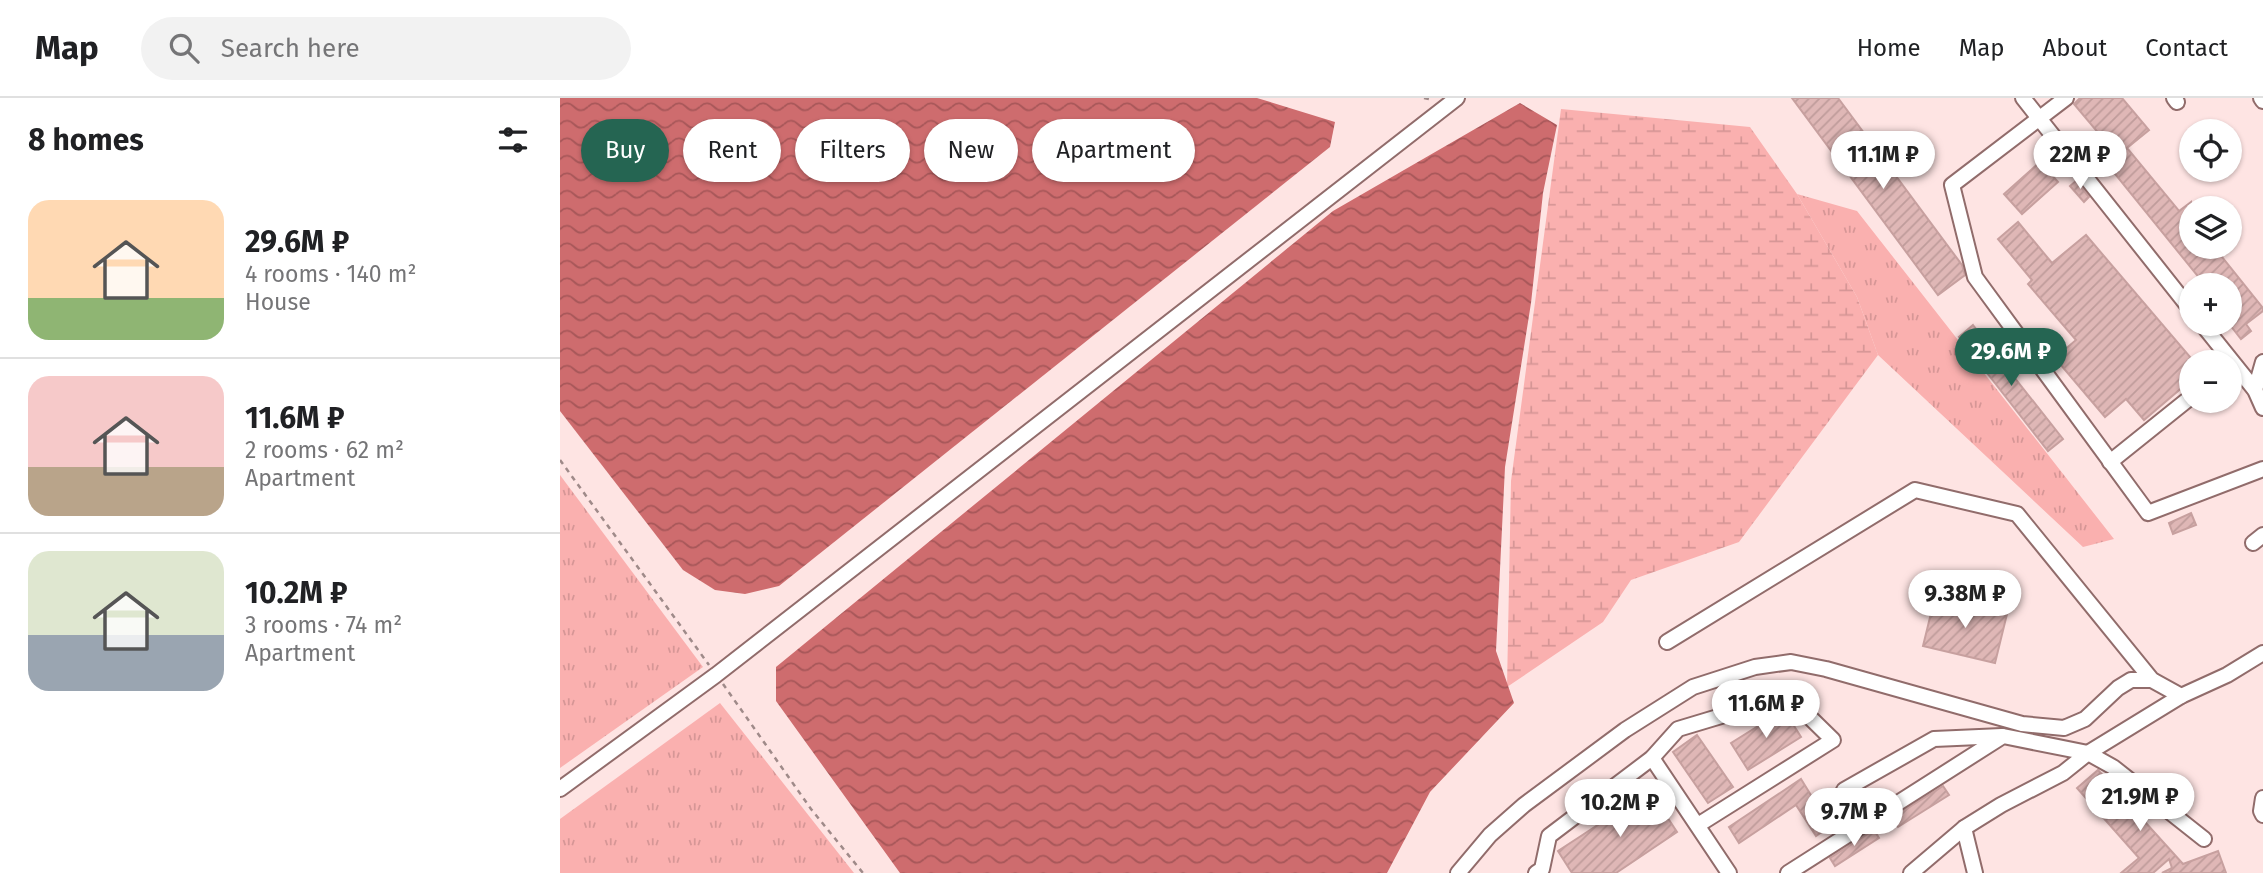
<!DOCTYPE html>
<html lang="en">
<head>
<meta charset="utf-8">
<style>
	:root { --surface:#fff; --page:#f2f2f2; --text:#202124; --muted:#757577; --line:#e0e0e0; --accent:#256552 }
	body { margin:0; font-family:"Fira Sans",sans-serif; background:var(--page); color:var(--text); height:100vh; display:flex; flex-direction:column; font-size:26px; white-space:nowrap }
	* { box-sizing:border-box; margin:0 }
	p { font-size:23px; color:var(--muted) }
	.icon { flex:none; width:38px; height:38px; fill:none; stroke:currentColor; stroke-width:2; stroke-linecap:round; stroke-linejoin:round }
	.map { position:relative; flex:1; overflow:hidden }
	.details { display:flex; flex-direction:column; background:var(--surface); width:560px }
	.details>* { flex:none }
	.hud { position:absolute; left:21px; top:21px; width:665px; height:63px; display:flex; gap:14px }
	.tools { position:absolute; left:1619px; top:21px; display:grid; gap:14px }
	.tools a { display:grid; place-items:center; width:63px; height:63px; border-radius:50%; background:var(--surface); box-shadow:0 2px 5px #0004; font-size:35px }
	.price { position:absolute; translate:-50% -60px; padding:0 16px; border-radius:24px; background:#fff; color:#222; font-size:23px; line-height:46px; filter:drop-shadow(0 2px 4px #0008) }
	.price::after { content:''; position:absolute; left:50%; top:42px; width:21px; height:16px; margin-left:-10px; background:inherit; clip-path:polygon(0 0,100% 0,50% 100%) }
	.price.active { background:var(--accent); color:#fff }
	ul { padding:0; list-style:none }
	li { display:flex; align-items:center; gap:21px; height:175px; padding:0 28px }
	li+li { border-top:2px solid var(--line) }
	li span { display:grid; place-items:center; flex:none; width:196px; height:140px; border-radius:21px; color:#555 }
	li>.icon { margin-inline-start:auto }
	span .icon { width:84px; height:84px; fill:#fffc; stroke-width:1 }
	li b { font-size:30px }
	h2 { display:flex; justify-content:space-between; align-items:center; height:84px; padding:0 28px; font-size:30px }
	.pill { padding:0 24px; border-radius:32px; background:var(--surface); box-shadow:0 2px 5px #0004; font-size:24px; line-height:63px }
	.pill.active { background:var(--accent); color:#fff }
	header { display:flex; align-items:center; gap:42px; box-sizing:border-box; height:98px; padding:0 35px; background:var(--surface); border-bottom:2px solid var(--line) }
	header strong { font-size:33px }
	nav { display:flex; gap:38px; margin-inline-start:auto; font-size:24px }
	.search { width:490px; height:63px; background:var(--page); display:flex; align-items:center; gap:18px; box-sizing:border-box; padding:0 24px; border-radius:38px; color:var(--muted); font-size:26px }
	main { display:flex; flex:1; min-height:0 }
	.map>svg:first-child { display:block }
	.grass { fill:url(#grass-tufts) }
	.wetland { fill:url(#wetland-marsh) }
	.water { fill:url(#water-waves) }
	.building { fill:url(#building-hatch); stroke:#c7a09f; stroke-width:2 }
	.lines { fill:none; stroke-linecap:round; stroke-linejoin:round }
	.minor-casing { stroke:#916c6b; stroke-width:18 }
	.path { stroke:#9f8a89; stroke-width:2.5; stroke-dasharray:5 5; stroke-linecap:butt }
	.minor { stroke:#fff; stroke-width:14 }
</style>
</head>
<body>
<header>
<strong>Map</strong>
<div class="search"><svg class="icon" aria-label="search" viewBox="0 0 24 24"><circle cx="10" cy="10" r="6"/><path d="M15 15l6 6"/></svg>Search here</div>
<nav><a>Home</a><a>Map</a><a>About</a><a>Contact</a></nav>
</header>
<main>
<section class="details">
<h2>8 homes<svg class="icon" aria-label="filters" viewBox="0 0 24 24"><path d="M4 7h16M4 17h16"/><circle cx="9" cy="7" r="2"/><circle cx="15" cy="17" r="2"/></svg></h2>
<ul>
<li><span style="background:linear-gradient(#ffd9b3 70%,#8fb573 0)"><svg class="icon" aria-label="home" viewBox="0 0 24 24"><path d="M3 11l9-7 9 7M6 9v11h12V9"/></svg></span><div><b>29.6M ₽</b><p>4 rooms · 140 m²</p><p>House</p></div></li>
<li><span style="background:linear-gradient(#f6c9c9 65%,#b9a48a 0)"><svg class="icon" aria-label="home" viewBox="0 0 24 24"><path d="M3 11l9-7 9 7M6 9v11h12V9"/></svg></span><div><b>11.6M ₽</b><p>2 rooms · 62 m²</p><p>Apartment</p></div></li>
<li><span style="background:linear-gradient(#dfe7d0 60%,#9aa5b1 0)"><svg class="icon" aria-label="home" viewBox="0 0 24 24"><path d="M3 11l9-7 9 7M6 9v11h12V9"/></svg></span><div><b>10.2M ₽</b><p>3 rooms · 74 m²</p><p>Apartment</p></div></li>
</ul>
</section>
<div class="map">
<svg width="1703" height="775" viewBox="0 0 1703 775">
	<defs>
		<pattern id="grass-tufts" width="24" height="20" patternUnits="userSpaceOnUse" patternTransform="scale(1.75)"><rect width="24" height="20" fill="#fab0af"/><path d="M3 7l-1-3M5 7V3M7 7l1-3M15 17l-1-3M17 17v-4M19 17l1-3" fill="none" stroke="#d69696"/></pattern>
		<pattern id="wetland-marsh" width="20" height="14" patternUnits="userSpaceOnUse" patternTransform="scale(1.75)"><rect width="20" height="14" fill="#fab0af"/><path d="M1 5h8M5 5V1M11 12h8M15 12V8" fill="none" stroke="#d69696"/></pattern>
		<pattern id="water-waves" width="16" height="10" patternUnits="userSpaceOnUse" patternTransform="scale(1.75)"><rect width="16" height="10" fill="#ce6c6e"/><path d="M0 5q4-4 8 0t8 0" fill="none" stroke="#a75759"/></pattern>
		<pattern id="building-hatch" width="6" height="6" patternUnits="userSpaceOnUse" patternTransform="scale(1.75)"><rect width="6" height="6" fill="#dfb7b6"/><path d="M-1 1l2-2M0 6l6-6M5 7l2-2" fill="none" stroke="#bf9c9b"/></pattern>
	</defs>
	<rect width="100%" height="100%" fill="#fee4e3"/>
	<g class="grass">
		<path d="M1237,96L1297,113L1554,441L1523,449L1318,257L1297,199Z"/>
		<path d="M0,377L143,569L0,670Z"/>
		<path d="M160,605L294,775H0V721Z"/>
	</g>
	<path class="wetland" d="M1001,11L1190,29L1237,96L1297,199L1318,257L1179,444L1071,482L1043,524L947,589L951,383Z"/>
	<g class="water">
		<path d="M0,0H697L775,24L770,49L219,488L185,496L155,492L123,472L0,313Z"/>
		<path d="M960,5L997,27L983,95L971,205L945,369L936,553L954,605L870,694L827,775H340L216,603V569L773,113Z"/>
	</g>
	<g class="building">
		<path d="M1232,0H1278L1402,167L1405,177L1378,197Z"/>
		<path d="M1520,0H1562L1589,32L1567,50L1619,113L1631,104V149H1654L1703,210V213L1686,226L1691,233L1681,241L1670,227V187H1645L1551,71L1562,63L1514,6Z"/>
		<path d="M1480,64L1498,84L1462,116L1444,96Z"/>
		<path d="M1516,83L1529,99L1524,104L1510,88Z"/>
		<path d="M1458,124L1492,165L1526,137L1631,260V282L1584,322L1566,301L1545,319L1495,260L1516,242L1468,186L1472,182L1438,141Z"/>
		<path d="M1413,227L1503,341L1488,353L1399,239Z"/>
		<path d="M1631,415L1636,427L1613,436L1609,425Z"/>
		<path d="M1375,499L1447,516L1435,565L1363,548Z"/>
		<path d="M1224,612L1241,639L1188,672L1171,645Z"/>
		<path d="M1137,637L1173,689L1148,705L1113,654Z"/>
		<path d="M1538,672L1623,766L1658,753L1666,775H1602L1612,770L1609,761L1593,775H1561L1579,760L1517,690Z"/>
		<path d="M1241,681L1270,728L1256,738L1236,707L1179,745L1169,729Z"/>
		<path d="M1383,688L1389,697L1338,729L1332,720Z"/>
		<path d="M1090,693L1117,734L1056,775H1012L998,753Z"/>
		<path d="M1314,732L1319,740L1275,768L1270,760Z"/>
	</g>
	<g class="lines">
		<g class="minor-casing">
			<g id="minor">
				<path d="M1463,0L1631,212"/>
				<path d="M1506,0L1392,87L1415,179L1588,415L1703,371"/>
				<path d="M1614,0L1617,4"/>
				<path d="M1701,0L1703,3"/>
				<path d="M1642,226L1695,292L1703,310"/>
				<path d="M1695,292L1703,264"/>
				<path d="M1550,364L1631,299"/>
				<path d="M1693,445L1703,437"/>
				<path d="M1107,544L1355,392L1457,416L1592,582L1621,598"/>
				<path d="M1092,660L1169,775"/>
				<path d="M0,691L156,577L897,0"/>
				<path d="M1703,700L1701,713L1703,717"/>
				<path d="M1303,727L1284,692L1374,641L1442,638"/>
				<path d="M1404,730L1415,775"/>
				<path d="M898,775L930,737L964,707L1065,632L1133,589L1195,569L1231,564L1266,571L1462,626L1504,630L1525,621L1558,590L1571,582H1592"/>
				<path d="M976,775L982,771L989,738L1092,660L1118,631L1228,598L1273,642L1138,727"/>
				<path d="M1228,775L1443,638L1528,655L1553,669L1644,741"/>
				<path d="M1351,775L1404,730L1441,707L1503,675L1528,655L1621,598L1667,577L1703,555"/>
			</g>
		</g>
		<g class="path">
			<path d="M864,0L873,2"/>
			<path d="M0,362L149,567"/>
			<path d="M163,586L251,711L303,775"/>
		</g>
		<use href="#minor" class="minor"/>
	</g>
</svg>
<div class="tools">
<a><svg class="icon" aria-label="locate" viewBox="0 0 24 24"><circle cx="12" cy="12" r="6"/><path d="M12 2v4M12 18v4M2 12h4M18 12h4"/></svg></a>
<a><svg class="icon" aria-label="layers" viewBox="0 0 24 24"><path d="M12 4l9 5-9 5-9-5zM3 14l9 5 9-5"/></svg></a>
<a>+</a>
<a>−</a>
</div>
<b class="price" style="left:1323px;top:93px">11.1M ₽</b>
<b class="price" style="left:1520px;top:93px">22M ₽</b>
<b class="price active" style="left:1451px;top:290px">29.6M ₽</b>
<b class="price" style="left:1405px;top:532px">9.38M ₽</b>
<b class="price" style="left:1206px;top:642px">11.6M ₽</b>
<b class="price" style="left:1580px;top:735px">21.9M ₽</b>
<b class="price" style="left:1060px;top:741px">10.2M ₽</b>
<b class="price" style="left:1294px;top:750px">9.7M ₽</b>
<div class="hud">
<a class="pill active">Buy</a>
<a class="pill">Rent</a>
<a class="pill">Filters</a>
<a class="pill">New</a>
<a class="pill">Apartment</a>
</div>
</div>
</main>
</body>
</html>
